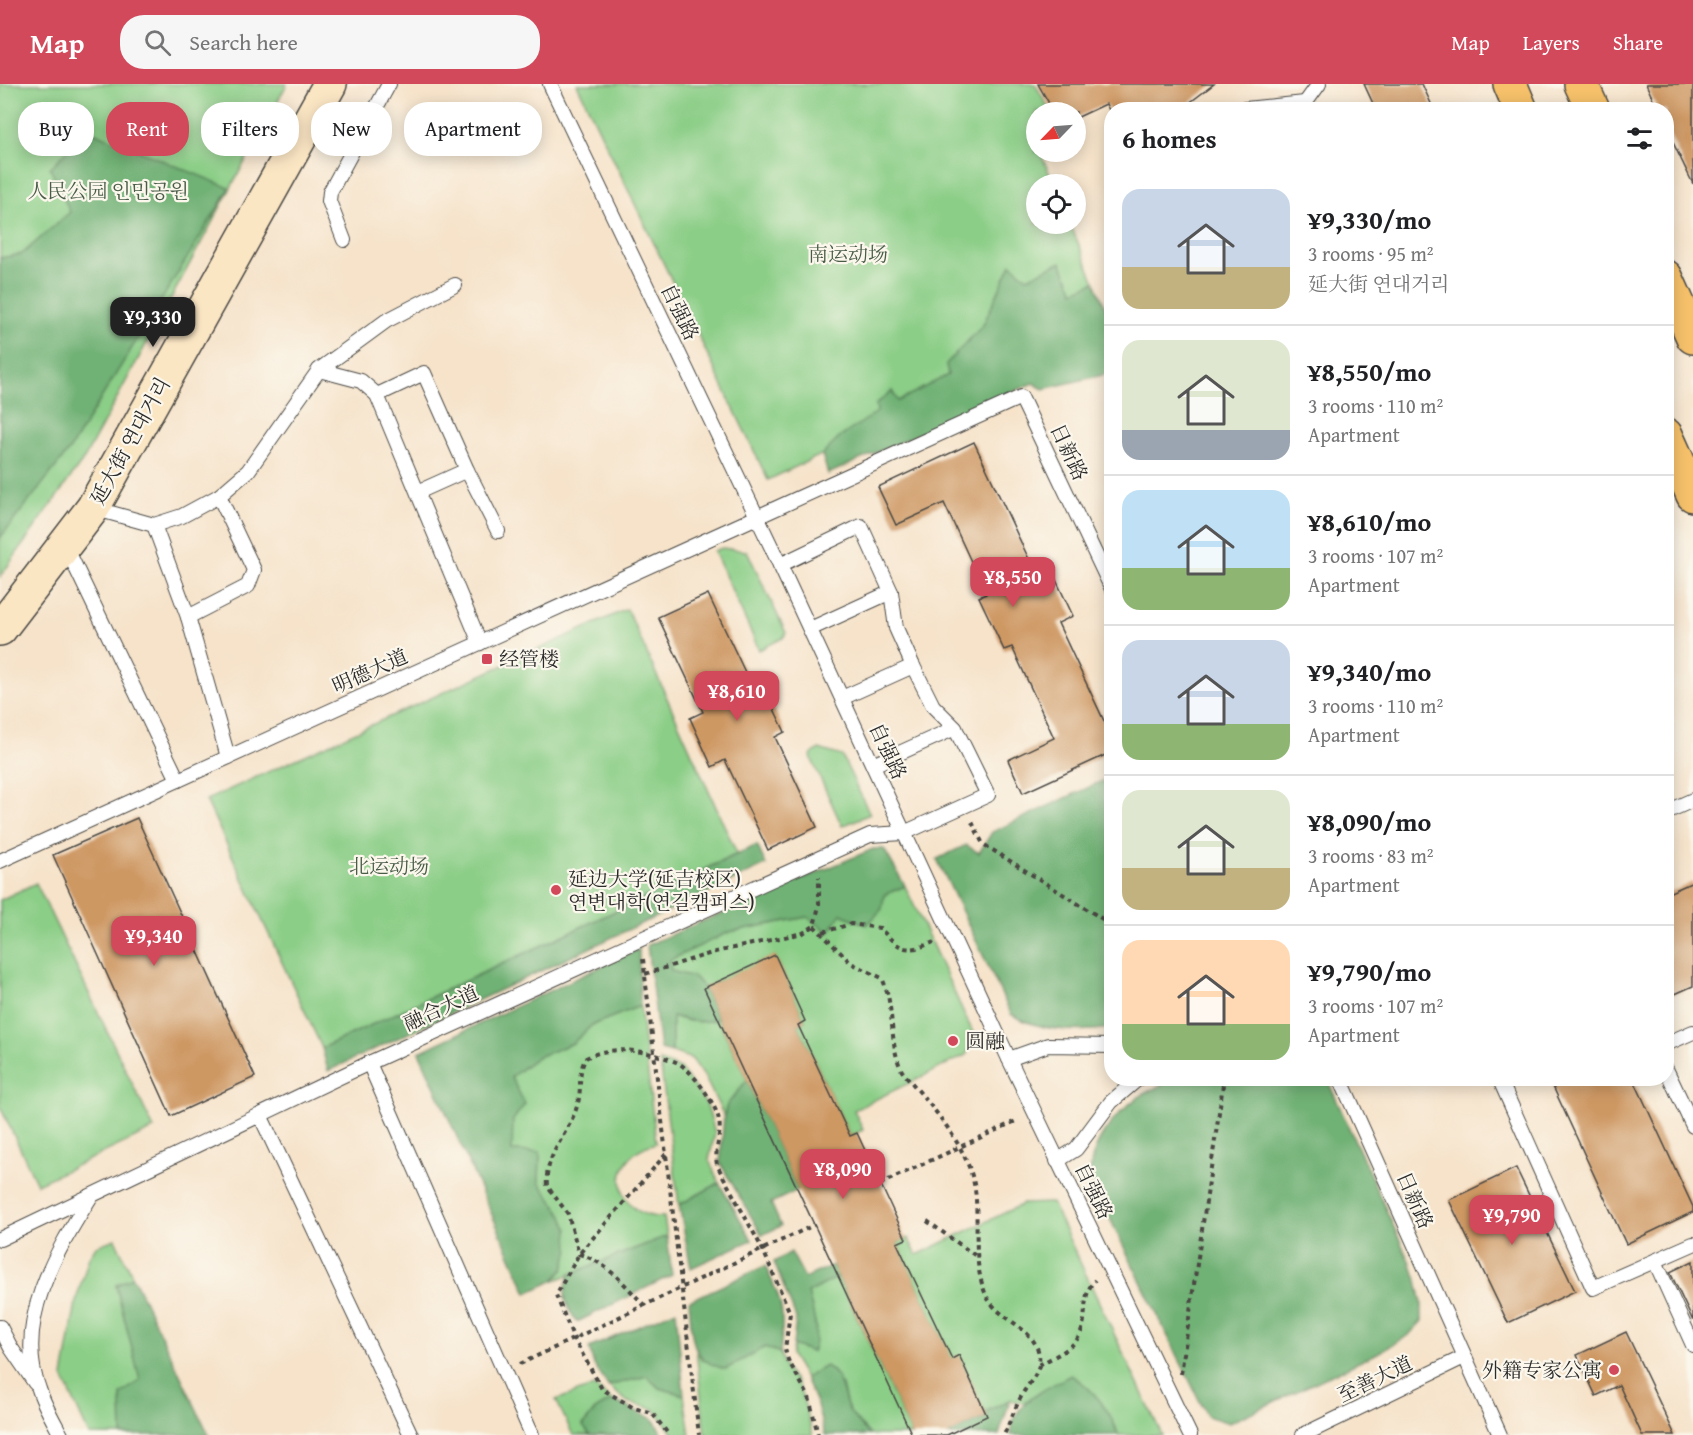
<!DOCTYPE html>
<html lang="en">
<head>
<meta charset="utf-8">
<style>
	:root { --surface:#fff; --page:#f6f6f6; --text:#202124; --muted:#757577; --line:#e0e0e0; --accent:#d1495b }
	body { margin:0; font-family:"Gentium Book Plus","Noto Serif SC","Noto Serif KR",serif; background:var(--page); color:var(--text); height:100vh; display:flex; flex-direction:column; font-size:22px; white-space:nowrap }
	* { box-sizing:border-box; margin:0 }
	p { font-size:20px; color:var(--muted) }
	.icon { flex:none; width:33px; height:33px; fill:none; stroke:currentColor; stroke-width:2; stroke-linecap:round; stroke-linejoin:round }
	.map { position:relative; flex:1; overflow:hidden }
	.panel { position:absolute; left:1104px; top:18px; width:570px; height:984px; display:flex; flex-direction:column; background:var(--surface); border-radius:24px; box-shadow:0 3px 15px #0003 }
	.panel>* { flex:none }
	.hud { position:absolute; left:18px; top:18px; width:570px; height:54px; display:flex; gap:12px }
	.needle { width:39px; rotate:245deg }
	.buttons { position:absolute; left:1026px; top:18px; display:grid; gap:12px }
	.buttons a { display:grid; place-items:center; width:60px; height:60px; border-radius:50%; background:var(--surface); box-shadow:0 3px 15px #0003; font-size:30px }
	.price { position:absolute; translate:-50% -51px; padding:0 14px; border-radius:12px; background:var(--accent); color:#fff; font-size:20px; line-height:39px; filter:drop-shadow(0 2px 3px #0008) }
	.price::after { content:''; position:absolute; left:50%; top:36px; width:18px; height:14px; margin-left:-9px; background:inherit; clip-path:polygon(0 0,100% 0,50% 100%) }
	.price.selected { background:#222; color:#fff }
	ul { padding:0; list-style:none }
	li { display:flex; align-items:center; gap:18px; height:150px; padding:0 18px }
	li+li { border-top:2px solid var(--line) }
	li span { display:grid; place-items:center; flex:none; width:168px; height:120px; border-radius:18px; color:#555 }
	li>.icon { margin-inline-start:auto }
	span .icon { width:72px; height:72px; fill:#fffc; stroke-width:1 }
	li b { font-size:26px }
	h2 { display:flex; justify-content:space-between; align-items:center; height:72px; padding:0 18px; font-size:26px }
	.pill { padding:0 21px; border-radius:24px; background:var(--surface); box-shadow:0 3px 15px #0003; font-size:21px; line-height:54px }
	.pill.selected { background:var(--accent); color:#fff }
	header { display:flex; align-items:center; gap:36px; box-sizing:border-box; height:84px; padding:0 30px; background:var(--accent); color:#fff }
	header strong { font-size:28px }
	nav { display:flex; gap:33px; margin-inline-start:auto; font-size:21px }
	.search { width:420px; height:54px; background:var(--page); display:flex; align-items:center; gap:15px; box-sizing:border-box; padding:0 21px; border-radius:24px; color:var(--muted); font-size:22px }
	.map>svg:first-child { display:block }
	.green { fill:#8bce87; stroke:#5b7c59; stroke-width:1.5 }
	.forest { fill:#70b174; stroke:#4e6e50; stroke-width:1.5 }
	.building { fill:#ce9864 }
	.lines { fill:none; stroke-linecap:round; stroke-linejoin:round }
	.lane-casing { stroke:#494743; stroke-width:16 }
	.secondary-casing { stroke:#494743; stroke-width:36 }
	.primary-casing { stroke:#494743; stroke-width:36 }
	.path { stroke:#494743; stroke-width:4; stroke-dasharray:4.5 4.5; stroke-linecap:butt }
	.lane { stroke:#fff; stroke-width:14 }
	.secondary { stroke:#fbe6c4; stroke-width:33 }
	.primary { stroke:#f6c16b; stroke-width:33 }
	.poi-dot { fill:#d1495b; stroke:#fbf7ec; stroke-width:2 }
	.labels { text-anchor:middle; stroke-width:4.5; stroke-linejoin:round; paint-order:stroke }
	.park-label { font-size:20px; fill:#485c47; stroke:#fbf7ec }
	.street-label { font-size:20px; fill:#2b2b2b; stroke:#fbf7ec }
	.poi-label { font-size:20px; fill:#2b2b2b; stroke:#fbf7ec; text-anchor:start }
</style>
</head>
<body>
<header>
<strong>Map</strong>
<div class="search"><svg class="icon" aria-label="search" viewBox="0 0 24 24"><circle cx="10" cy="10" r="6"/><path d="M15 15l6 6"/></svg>Search here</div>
<nav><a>Map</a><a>Layers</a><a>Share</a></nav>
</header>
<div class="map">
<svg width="1693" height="1351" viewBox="0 0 1693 1351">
	<rect width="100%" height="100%" fill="#fbf7ec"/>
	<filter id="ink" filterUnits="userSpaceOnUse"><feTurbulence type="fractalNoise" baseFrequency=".0167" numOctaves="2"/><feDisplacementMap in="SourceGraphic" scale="12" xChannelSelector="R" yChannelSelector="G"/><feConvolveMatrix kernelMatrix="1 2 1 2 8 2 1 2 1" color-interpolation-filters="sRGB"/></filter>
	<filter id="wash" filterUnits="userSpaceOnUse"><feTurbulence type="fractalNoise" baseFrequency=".008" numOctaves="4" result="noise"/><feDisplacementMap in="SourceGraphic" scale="24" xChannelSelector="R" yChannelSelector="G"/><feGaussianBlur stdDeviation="1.35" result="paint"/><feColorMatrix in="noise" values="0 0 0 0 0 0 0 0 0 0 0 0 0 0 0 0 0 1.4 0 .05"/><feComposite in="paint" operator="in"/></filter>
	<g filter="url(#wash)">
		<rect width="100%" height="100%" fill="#f6e3ca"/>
		<g class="green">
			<path d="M0,0H287L85,373L0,493Z"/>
			<path d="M577,0H1035L1051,28H1036V68H1040L1054,100H1036V140H1070L1095,198L1075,208L1092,243L768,396Z"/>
			<path d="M722,464L747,467L786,549L783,554L759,566L714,467Z"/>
			<path d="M627,525L737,770L322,964L206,716Z"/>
			<path d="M819,665L842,672L870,730L842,742L812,676L811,671Z"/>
			<path d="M36,799L154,1045L37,1100L0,1022V816Z"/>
			<path d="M905,802L975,953L966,971L854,1026L863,1046L850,1052L798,941L805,937L775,872L704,904L694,893L671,887L669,876L729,848L807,833L828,847L841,829Z"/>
			<path d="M640,922L656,1059C601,1073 617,1136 664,1133L667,1152L553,1197L564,1185L569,1165L539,1098L540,1069L512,1067L511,993L537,973L573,959L592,941Z"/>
			<path d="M671,932C688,938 701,940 718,935L747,996L727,1021L724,1032L704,992L692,975L672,968Z"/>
			<path d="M660,977L681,985L707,1021L715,1049L709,1076L719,1099L679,1121Z"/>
			<path d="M1052,1119L1162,1351H1118L1115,1341L1071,1291L1023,1319L1010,1316L985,1328L959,1272L952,1275L897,1159L908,1154L917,1171L1023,1120Z"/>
			<path d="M115,1155L133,1193L116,1202L140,1296L121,1311L122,1351H89L63,1293L77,1213L89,1173L96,1162Z"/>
			<path d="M838,1193L912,1351H870L848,1327L842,1301L825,1283L805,1294L791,1271L793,1261L812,1268L816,1242L808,1209Z"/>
			<path d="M765,1263L780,1269L786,1286L795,1296L803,1314L813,1351H705L696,1265L701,1275L726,1285Z"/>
			<path d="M647,1292L659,1304L684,1311L690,1351H674L654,1325L628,1318L608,1302Z"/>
			<path d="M594,1302L612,1316L595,1326L583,1341L590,1351H573L556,1316Z"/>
		</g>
		<g class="forest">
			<path d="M88,46L230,104L70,365L0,454V174L22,170L70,128L50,84Z"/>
			<path d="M1061,178L1074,207L1095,198C1106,225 1123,261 1107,290L1043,305L1033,299L828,390L822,371L840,353L877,328L876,320L892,307L898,317L948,291L946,280L983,241L1011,180L1027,194Z"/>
			<path d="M1111,693V944C1082,949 1037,947 1011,930L937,775L966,761L979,769L992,748Z"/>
			<path d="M757,761L766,781L328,987L322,964Z"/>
			<path d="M873,765H884L905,802L884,811L882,825L867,841L841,830L829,848L807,833L729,848L670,876L671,887L694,893L704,904L718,935C701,940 689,937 672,932V968L660,965L647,861Z"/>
			<path d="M639,865L640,922L592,941L573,959L537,973L511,993L525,1020L513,1036L512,1067L540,1068L539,1098L563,1132L568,1145L569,1165L564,1185L553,1197L527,1209L419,968Z"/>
			<path d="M1176,995H1327L1416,1192L1422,1219V1237L1408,1252L1374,1271L1229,1339L1207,1332L1091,1096C1086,1064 1116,1027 1142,1011C1153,1004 1165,1000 1176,995Z"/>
			<path d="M747,996L798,1106L771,1119L781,1142L762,1151L720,1079L724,1032L727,1021Z"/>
			<path d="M719,1099L752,1156L691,1184L679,1121Z"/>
			<path d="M667,1152L672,1191L577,1238C565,1221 561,1210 570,1190Z"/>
			<path d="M791,1168L805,1194L833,1181L838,1193L808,1209C813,1229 820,1248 812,1268L793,1261L796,1234L774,1178Z"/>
			<path d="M765,1182C783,1218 785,1229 780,1269L765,1263L726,1285C687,1277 693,1250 689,1217Z"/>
			<path d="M133,1193L209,1351H122L121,1310L140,1296L116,1201Z"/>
			<path d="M676,1226L684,1311L659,1304L647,1292L608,1302L594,1281L589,1264Z"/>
			<path d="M826,1282C843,1293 841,1307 848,1324C852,1334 863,1343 870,1351H825L817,1321L805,1294Z"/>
			<path d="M1071,1291C1092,1304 1111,1326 1118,1351H1011C1011,1318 1046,1305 1071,1291Z"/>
			<path d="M612,1316L653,1335L663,1351H590L583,1342L595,1326Z"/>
			<path d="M1010,1316L999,1351H947L987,1333L985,1328Z"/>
		</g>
		<g id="blocks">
			<g class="building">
				<path d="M1038,0H1214L1180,26H1109L1106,20L1076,34V28H1054Z"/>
				<path d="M1364,0H1422L1434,26H1376Z"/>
				<path d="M1646,0H1693V100L1666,44V26H1658Z"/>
				<path d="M974,358L1034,486L1048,479L1073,532L1058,539L1112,654V668L1023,709L1008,676L1054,654L1012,563L1004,566L979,513L986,510L944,419L896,441L878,403Z"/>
				<path d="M708,510L753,605L762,600L785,648L775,653L817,743L768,766L725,676L712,683L690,634L703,628L658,533Z"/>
				<path d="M137,734L255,993L171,1032L53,771Z"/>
				<path d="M1693,798V902L1666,914V810Z"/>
				<path d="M775,871L805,937L798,941L850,1052L857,1049L906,1155L897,1159L952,1275L959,1271L987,1332L947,1351H912L704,904Z"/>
				<path d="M1549,994H1633L1693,1123V1128L1626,1160Z"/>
				<path d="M1516,1084L1575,1207L1508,1239L1449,1116Z"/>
				<path d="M1693,1177V1237L1670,1188Z"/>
				<path d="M1626,1248L1675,1351H1642L1619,1301L1596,1312L1577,1271Z"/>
			</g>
		</g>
	</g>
	<g filter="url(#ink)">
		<use href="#blocks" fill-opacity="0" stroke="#494743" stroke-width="1.5"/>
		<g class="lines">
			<g class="lane-casing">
				<g id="lane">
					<path d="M550,0L780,481L1009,975L1190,1351"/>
					<path d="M1301,25L1319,0"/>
					<path d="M1236,26L1305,19"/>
					<path d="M344,156L329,117L330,108L389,0"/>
					<path d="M319,286L361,297L377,311L480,559"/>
					<path d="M377,311L424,289L467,386"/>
					<path d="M418,408L467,386L498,447"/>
					<path d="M93,424L154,441L182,432L219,412L248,387L319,286L386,237L455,201"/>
					<path d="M154,441L188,533L228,673"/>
					<path d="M66,463L178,696"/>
					<path d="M188,533L248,502L254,486L219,412"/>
					<path d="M810,545L891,508"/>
					<path d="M842,614L913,582"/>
					<path d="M873,681L955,644"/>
					<path d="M1666,728L1693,716"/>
					<path d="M0,777L1021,313L1112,505"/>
					<path d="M1666,960L1693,948"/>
					<path d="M1009,975L1048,961L1112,962"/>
					<path d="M369,979L532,1351"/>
					<path d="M1666,985L1693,1042"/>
					<path d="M1340,994L1500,1351"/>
					<path d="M1499,994L1593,1204L1693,1160"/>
					<path d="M261,1033L411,1351"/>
					<path d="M1057,1077L1076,1065L1111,1018L1139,994"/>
					<path d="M0,1155L369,979L870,751L904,749L988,711L955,644L933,622L913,582L896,544L891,508L861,442L780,481"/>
					<path d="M1655,1177L1693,1261"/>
					<path d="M0,1243L11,1264L35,1299"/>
					<path d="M61,1351C53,1336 44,1321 39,1305C13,1237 57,1167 91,1112"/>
					<path d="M1303,1351L1464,1273"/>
				</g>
			</g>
			<g class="secondary-casing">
				<path id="secondary" d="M0,545L93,424L330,0"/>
			</g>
			<g class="primary-casing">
				<g id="primary">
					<path d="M1510,0L1521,26"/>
					<path d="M1581,0L1593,26"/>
					<path d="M1666,193L1693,253"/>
					<path d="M1666,351L1693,411"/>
				</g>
			</g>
			<g class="path">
				<path d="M972,738L983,760L1112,841"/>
				<path d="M814,842L851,879L882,894C896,924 888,959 902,987C932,1024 974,1066 976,1116C978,1149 973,1180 986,1211C998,1238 1044,1245 1039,1281C1037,1292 1028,1300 1023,1309C1016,1322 1010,1337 1004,1351"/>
				<path d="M823,848L851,840L880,844C900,866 906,870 934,858"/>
				<path d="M643,875L699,1351"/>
				<path d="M645,890L715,868L803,849L814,842L819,822V793"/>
				<path d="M666,1070L579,1170L556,1211L574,1255L602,1305L634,1324L652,1329L669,1351"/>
				<path d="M880,1100L1018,1036"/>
				<path d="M927,1137L976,1172"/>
				<path d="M645,1222C625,1201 607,1178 579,1170L568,1130L547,1102C544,1070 570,1049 578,1019C582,1003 577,989 586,974C611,960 650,967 676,978C691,984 716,1020 719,1036C722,1050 714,1065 717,1081L763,1166L790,1229L785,1265L788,1276L809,1313L818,1351"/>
				<path d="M520,1280L814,1141"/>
				<path d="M1039,1281C1051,1274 1071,1266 1078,1254C1090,1236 1079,1213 1095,1196"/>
				<path d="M1181,1290L1224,994"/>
			</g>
			<use href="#lane" class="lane"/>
			<use href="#secondary" class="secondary"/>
			<use href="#primary" class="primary"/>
		</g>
	</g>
	<g class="poi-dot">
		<rect x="481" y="569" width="12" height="12" rx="3"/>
		<circle cx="556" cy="806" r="6"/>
		<circle cx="953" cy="957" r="6"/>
		<circle cx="1614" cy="1286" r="6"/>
	</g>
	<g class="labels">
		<g class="park-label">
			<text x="108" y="114">人民公园 인민공원</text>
			<text x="848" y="177">南运动场</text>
			<text x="389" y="789">北运动场</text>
		</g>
		<g class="street-label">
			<text transform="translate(680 228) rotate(64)" y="7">自强路</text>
			<text transform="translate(130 357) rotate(-61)" y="7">延大街 연대거리</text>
			<text transform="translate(1069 368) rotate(65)" y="7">日新路</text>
			<text transform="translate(370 587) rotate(-24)" y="7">明德大道</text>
			<text transform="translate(888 667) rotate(65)" y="7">自强路</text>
			<text transform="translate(441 924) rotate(-25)" y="7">融合大道</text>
			<text transform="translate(1094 1107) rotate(64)" y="7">自强路</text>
			<text transform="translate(1415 1116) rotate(66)" y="7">日新路</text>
			<text transform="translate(1375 1295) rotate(-26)" y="7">至善大道</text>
		</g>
		<g class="poi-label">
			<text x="499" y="582">经管楼</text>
			<text x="568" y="802">延边大学(延吉校区)<tspan x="568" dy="23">연변대학(연길캠퍼스)</tspan></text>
			<text x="965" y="964">圆融</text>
			<text x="1602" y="1293" text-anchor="end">外籍专家公寓</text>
		</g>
	</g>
</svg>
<div class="buttons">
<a><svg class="needle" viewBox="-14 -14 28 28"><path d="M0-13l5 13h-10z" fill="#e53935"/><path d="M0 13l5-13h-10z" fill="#757577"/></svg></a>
<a><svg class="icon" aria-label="locate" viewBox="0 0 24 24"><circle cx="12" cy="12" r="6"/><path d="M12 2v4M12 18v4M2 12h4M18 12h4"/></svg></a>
</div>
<b class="price selected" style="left:153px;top:264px">¥9,330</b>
<b class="price" style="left:1013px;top:524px">¥8,550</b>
<b class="price" style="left:737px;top:638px">¥8,610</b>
<b class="price" style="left:154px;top:883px">¥9,340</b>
<b class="price" style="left:843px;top:1116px">¥8,090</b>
<b class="price" style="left:1512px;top:1162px">¥9,790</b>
<div class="hud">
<a class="pill">Buy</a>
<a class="pill selected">Rent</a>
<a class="pill">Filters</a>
<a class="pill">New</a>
<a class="pill">Apartment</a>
</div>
<section class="panel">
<h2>6 homes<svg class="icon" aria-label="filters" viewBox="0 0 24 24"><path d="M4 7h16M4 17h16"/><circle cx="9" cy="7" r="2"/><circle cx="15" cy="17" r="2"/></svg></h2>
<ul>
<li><span style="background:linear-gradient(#c9d6e8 65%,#c2b280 0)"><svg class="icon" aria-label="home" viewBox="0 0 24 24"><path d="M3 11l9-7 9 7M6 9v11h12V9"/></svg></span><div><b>¥9,330/mo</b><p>3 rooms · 95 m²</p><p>延大街 연대거리</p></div></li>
<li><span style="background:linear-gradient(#dfe7d0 75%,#9aa5b1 0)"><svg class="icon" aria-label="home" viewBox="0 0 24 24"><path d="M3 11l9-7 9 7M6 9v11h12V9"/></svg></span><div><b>¥8,550/mo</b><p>3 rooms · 110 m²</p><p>Apartment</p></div></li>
<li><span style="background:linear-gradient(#bfe0f5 65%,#8fb573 0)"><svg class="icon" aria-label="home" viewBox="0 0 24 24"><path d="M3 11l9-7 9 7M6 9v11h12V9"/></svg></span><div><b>¥8,610/mo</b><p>3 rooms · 107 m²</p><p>Apartment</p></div></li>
<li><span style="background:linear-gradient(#c9d6e8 70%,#8fb573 0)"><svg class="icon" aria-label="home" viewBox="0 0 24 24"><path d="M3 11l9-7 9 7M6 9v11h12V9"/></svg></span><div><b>¥9,340/mo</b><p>3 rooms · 110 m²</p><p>Apartment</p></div></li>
<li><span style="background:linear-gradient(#dfe7d0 65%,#c2b280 0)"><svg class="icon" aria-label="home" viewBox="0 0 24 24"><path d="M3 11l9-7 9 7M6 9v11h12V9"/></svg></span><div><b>¥8,090/mo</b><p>3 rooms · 83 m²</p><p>Apartment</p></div></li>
<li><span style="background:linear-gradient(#ffd9b3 70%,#8fb573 0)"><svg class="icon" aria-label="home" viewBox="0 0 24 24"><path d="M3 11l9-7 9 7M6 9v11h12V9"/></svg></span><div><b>¥9,790/mo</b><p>3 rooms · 107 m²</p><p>Apartment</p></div></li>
</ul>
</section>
</div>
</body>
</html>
